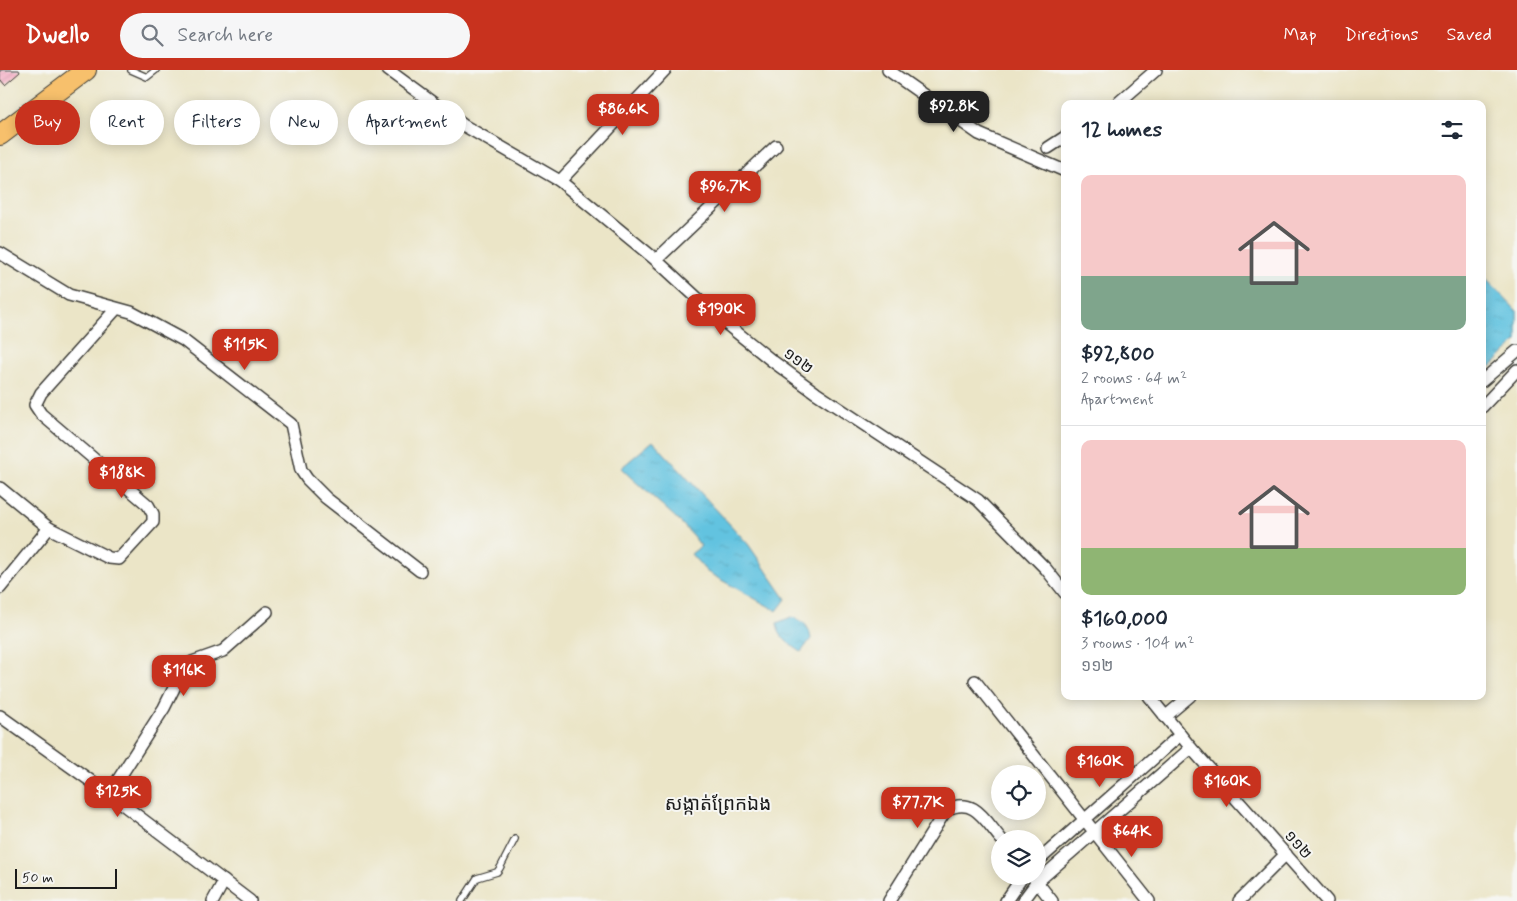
<!DOCTYPE html>
<html lang="en">
<head>
<meta charset="utf-8">
<style>
	:root { --surface:#fff; --page:#f6f6f7; --text:#1f2937; --muted:#747a83; --line:#e0e1e3; --accent:#c8321e }
	body { margin:0; font-family:Mynerve,"Noto Sans Khmer",sans-serif; background:var(--page); color:var(--text); height:100vh; display:flex; flex-direction:column; font-size:19px; white-space:nowrap }
	* { box-sizing:border-box; margin:0 }
	p { font-size:16px; color:var(--muted) }
	.icon { flex:none; width:28px; height:28px; fill:none; stroke:currentColor; stroke-width:2; stroke-linecap:round; stroke-linejoin:round }
	.map { position:relative; flex:1; overflow:hidden }
	.sheet { position:absolute; left:1061px; top:30px; width:425px; height:600px; display:flex; flex-direction:column; background:var(--surface); border-radius:10px; box-shadow:0 2px 12px #0003 }
	.sheet>* { flex:none }
	.guide { position:absolute; left:15px; top:30px; width:475px; height:45px; display:flex; gap:10px }
	.fabs { position:absolute; left:991px; top:695px; display:grid; gap:10px }
	.fabs a { display:grid; place-items:center; width:55px; height:55px; border-radius:50%; background:var(--surface); box-shadow:0 2px 12px #0003; font-size:25px }
	.scale { position:absolute; left:15px; bottom:12px; width:102px; box-sizing:border-box; padding-left:5px; border:2px solid #1c1c1c; border-top:0; font-size:14px; line-height:18px; white-space:nowrap; color:#1c1c1c; -webkit-text-stroke:4px #f6f6f2; paint-order:stroke }
	.price { position:absolute; translate:-50% -42px; padding:0 11px; border-radius:10px; background:var(--accent); color:#fff; font-size:16px; line-height:32px; filter:drop-shadow(0 1px 2px #0008) }
	.price::after { content:''; position:absolute; left:50%; top:30px; width:15px; height:11px; margin-left:-8px; background:inherit; clip-path:polygon(0 0,100% 0,50% 100%) }
	.price.on { background:#222; color:#fff }
	ul { padding:0; list-style:none }
	li { display:grid; align-content:center; gap:10px; height:265px; padding:0 20px }
	li+li { border-top:1px solid var(--line) }
	li span { display:grid; place-items:center; height:155px; border-radius:10px; color:#555 }
	li>.icon { margin-inline-start:auto }
	span .icon { width:90px; height:90px; fill:#fffc; stroke-width:1 }
	li b { font-size:21px }
	h2 { display:flex; justify-content:space-between; align-items:center; height:60px; padding:0 20px; font-size:21px }
	.chip { padding:0 18px; border-radius:22px; background:var(--surface); box-shadow:0 2px 12px #0003; font-size:18px; line-height:45px }
	.chip.on { background:var(--accent); color:#fff }
	header { display:flex; align-items:center; gap:30px; box-sizing:border-box; height:70px; padding:0 25px; background:var(--accent); color:#fff }
	header strong { font-size:24px }
	nav { display:flex; gap:28px; margin-inline-start:auto; font-size:18px }
	.search { width:350px; height:45px; background:var(--page); display:flex; align-items:center; gap:12px; box-sizing:border-box; padding:0 18px; border-radius:28px; color:var(--muted); font-size:19px }
	.map>svg:first-child { display:block }
	.water { fill:url(#water-ripples); stroke:#3f707e }
	.building { fill:url(#building-hatch) }
	.lines { fill:none; stroke-linecap:round; stroke-linejoin:round }
	.service-casing { stroke:#3b3a36; stroke-width:8 }
	.minor-casing { stroke:#3b3a36; stroke-width:14 }
	.trunk-casing { stroke:#3b3a36; stroke-width:22 }
	.service { stroke:#fff; stroke-width:5.5 }
	.minor { stroke:#fff; stroke-width:11 }
	.trunk { stroke:#f7c06c; stroke-width:20 }
	.labels { text-anchor:middle; stroke-width:4; stroke-linejoin:round; paint-order:stroke }
	.street-label { font-size:16px; fill:#1c1c1c; stroke:#f6f6f2 }
	.quarter-label { font-size:19px; fill:#1c1c1c; stroke:#f6f6f2 }
</style>
</head>
<body>
<header>
<strong>Dwello</strong>
<div class="search"><svg class="icon" aria-label="search" viewBox="0 0 24 24"><circle cx="10" cy="10" r="6"/><path d="M15 15l6 6"/></svg>Search here</div>
<nav><a>Map</a><a>Directions</a><a>Saved</a></nav>
</header>
<div class="map">
<svg width="1517" height="831" viewBox="0 0 1517 831">
	<defs>
		<pattern id="water-ripples" width="26" height="14" patternUnits="userSpaceOnUse" patternTransform="scale(1.25)"><rect width="26" height="14" fill="#62c3e0"/><path d="M2 4q2-2 4 0t4 0M15 11q2-2 4 0t4 0" fill="none" stroke="#54a7c0"/></pattern>
		<pattern id="building-hatch" width="6" height="6" patternUnits="userSpaceOnUse" patternTransform="scale(1.25)"><rect width="6" height="6" fill="#f5a7c1"/><path d="M-1 1l2-2M0 6l6-6M5 7l2-2" fill="none" stroke="#d18fa5"/></pattern>
	</defs>
	<rect width="100%" height="100%" fill="#f6f6f2"/>
	<filter id="ink" filterUnits="userSpaceOnUse"><feTurbulence type="fractalNoise" baseFrequency=".02" numOctaves="2"/><feDisplacementMap in="SourceGraphic" scale="10" xChannelSelector="R" yChannelSelector="G"/><feConvolveMatrix kernelMatrix="1 2 1 2 8 2 1 2 1" color-interpolation-filters="sRGB"/></filter>
	<filter id="wash" filterUnits="userSpaceOnUse"><feTurbulence type="fractalNoise" baseFrequency=".0096" numOctaves="4" result="noise"/><feDisplacementMap in="SourceGraphic" scale="20" xChannelSelector="R" yChannelSelector="G"/><feGaussianBlur stdDeviation="1.12" result="paint"/><feColorMatrix in="noise" values="0 0 0 0 0 0 0 0 0 0 0 0 0 0 0 0 0 1.4 0 .05"/><feComposite in="paint" operator="in"/></filter>
	<g filter="url(#wash)">
		<rect width="100%" height="100%" fill="#ebe5c7"/>
		<g class="water">
			<path d="M1482,205L1517,241V271L1491,297L1483,288Z"/>
			<path d="M653,371L748,474L786,529L777,541L707,502L691,484L701,476C679,446 648,425 621,398Z"/>
			<path d="M791,547C804,550 809,556 811,569L801,582C790,574 778,568 777,553Z"/>
		</g>
		<g id="blocks">
			<path class="building" d="M0,0H19L20,2L5,15L0,9Z"/>
		</g>
	</g>
	<g filter="url(#ink)">
		<use href="#blocks" fill-opacity="0" stroke="#3b3a36" stroke-width="1"/>
		<g class="lines">
			<g class="service-casing">
				<g id="service">
					<path d="M131,0L147,7L156,0"/>
					<path d="M462,831L477,808L497,802L500,798L515,769"/>
				</g>
			</g>
			<g class="minor-casing">
				<g id="minor">
					<path d="M388,0L463,55L560,111L656,190L719,248L771,290L816,323L978,430L1046,499L1065,523"/>
					<path d="M888,0L979,64L1065,101"/>
					<path d="M1117,34L1156,0"/>
					<path d="M1048,78L1065,67"/>
					<path d="M560,111L665,0"/>
					<path d="M0,183L69,225L131,242L183,270L291,354L301,400L307,409L326,428L420,501"/>
					<path d="M656,190L776,76"/>
					<path d="M1482,311L1517,281"/>
					<path d="M1482,337L1517,300"/>
					<path d="M0,418L49,458L109,488L119,489L153,452V444L148,435L41,344L35,335L41,323L116,239"/>
					<path d="M0,518L49,458"/>
					<path d="M975,611L1149,831"/>
					<path d="M1149,626L1191,678L1327,831"/>
					<path d="M0,646L109,724L250,831"/>
					<path d="M1165,647L1190,626"/>
					<path d="M109,724L164,638L182,602L192,592L223,581L267,542"/>
					<path d="M1038,791L1180,665"/>
					<path d="M1033,807L1052,831"/>
					<path d="M213,831L224,811"/>
					<path d="M889,831L946,740C974,726 984,749 1001,769"/>
					<path d="M1006,831L1023,806"/>
					<path d="M1023,831L1037,812L1191,678"/>
					<path d="M1239,831L1286,784"/>
				</g>
			</g>
			<g class="trunk-casing">
				<path id="trunk" d="M0,65L86,0"/>
			</g>
			<use href="#service" class="service"/>
			<use href="#minor" class="minor"/>
			<use href="#trunk" class="trunk"/>
		</g>
	</g>
	<g class="labels">
		<g class="street-label">
			<text transform="translate(799 290) rotate(36)" y="6">១១២</text>
			<text transform="translate(1299 774) rotate(49)" y="6">១១២</text>
		</g>
		<g class="quarter-label">
			<text x="718" y="740">សង្កាត់ព្រែកឯង</text>
		</g>
	</g>
</svg>
<div class="fabs">
<a><svg class="icon" aria-label="locate" viewBox="0 0 24 24"><circle cx="12" cy="12" r="6"/><path d="M12 2v4M12 18v4M2 12h4M18 12h4"/></svg></a>
<a><svg class="icon" aria-label="layers" viewBox="0 0 24 24"><path d="M12 4l9 5-9 5-9-5zM3 14l9 5 9-5"/></svg></a>
</div>
<div class="scale">50 m</div>
<b class="price on" style="left:954px;top:63px">$92.8K</b>
<b class="price" style="left:623px;top:66px">$86.6K</b>
<b class="price" style="left:725px;top:143px">$96.7K</b>
<b class="price" style="left:721px;top:266px">$190K</b>
<b class="price" style="left:245px;top:301px">$115K</b>
<b class="price" style="left:122px;top:429px">$188K</b>
<b class="price" style="left:184px;top:627px">$116K</b>
<b class="price" style="left:1100px;top:718px">$160K</b>
<b class="price" style="left:1227px;top:738px">$160K</b>
<b class="price" style="left:118px;top:748px">$125K</b>
<b class="price" style="left:918px;top:759px">$77.7K</b>
<b class="price" style="left:1132px;top:788px">$64K</b>
<div class="guide">
<a class="chip on">Buy</a>
<a class="chip">Rent</a>
<a class="chip">Filters</a>
<a class="chip">New</a>
<a class="chip">Apartment</a>
</div>
<section class="sheet">
<h2>12 homes<svg class="icon" aria-label="filters" viewBox="0 0 24 24"><path d="M4 7h16M4 17h16"/><circle cx="9" cy="7" r="2"/><circle cx="15" cy="17" r="2"/></svg></h2>
<ul>
<li><span style="background:linear-gradient(#f6c9c9 65%,#7fa58c 0)"><svg class="icon" aria-label="home" viewBox="0 0 24 24"><path d="M3 11l9-7 9 7M6 9v11h12V9"/></svg></span><div><b>$92,800</b><p>2 rooms · 64 m²</p><p>Apartment</p></div></li>
<li><span style="background:linear-gradient(#f6c9c9 70%,#8fb573 0)"><svg class="icon" aria-label="home" viewBox="0 0 24 24"><path d="M3 11l9-7 9 7M6 9v11h12V9"/></svg></span><div><b>$160,000</b><p>3 rooms · 104 m²</p><p>១១២</p></div></li>
</ul>
</section>
</div>
</body>
</html>
